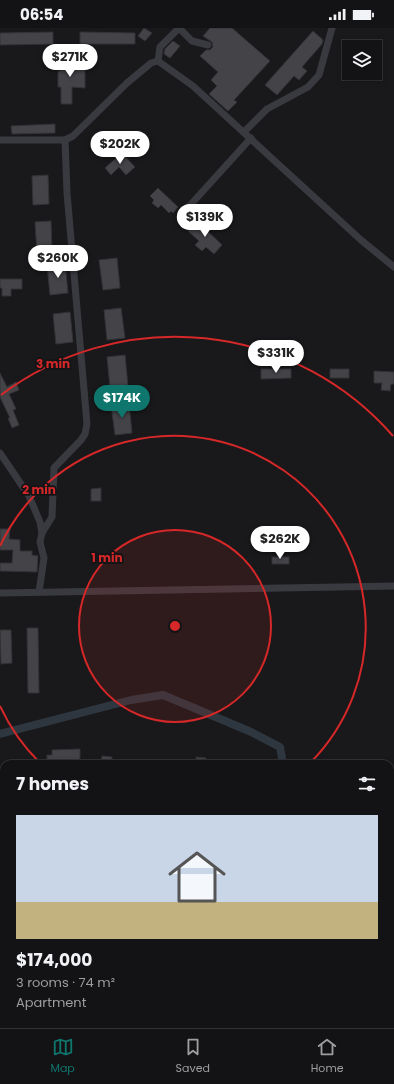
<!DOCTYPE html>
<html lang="en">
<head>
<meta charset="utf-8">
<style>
	:root { --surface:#131214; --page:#202022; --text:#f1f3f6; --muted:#9d9ea0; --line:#323234; --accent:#0f766e }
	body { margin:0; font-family:Poppins,sans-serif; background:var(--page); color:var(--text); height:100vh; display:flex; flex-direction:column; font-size:15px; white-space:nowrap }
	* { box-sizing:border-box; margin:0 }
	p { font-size:13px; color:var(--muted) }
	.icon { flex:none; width:22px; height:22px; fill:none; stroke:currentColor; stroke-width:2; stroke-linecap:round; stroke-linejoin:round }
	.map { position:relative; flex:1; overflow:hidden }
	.panel { position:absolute; left:0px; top:732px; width:394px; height:268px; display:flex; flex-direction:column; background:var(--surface); border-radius:12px 12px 0 0; box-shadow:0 2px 6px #0003,0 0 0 1px var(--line) }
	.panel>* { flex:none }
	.buttons { position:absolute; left:342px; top:12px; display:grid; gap:8px }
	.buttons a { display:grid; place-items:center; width:40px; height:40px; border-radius:0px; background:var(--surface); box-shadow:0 2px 6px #0003,0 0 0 1px var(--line); font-size:20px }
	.price { position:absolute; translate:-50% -34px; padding:0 9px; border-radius:14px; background:#fff; color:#222; font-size:13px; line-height:26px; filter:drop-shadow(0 1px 2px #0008) }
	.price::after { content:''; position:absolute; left:50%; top:24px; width:12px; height:9px; margin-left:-6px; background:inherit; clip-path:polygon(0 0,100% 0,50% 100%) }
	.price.current { background:var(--accent); color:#fff }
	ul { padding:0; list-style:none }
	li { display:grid; align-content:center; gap:8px; height:212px; padding:0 16px }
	li span { display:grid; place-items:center; height:124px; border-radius:0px; color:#555 }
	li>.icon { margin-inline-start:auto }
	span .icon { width:72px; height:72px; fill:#fffc; stroke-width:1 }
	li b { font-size:17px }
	h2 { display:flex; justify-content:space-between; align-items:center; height:48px; padding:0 16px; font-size:17px }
	.status { display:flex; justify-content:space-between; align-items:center; height:28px; padding:0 20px; background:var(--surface); direction:ltr }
	.status svg { height:11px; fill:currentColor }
	.tabs { display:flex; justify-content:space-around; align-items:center; height:56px; border-top:1px solid var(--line); background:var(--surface); font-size:11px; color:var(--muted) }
	.tabs a { display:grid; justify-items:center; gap:2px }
	.tabs .current { color:var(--accent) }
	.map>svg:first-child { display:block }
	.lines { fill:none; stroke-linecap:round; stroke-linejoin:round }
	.canal { stroke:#2e373f; stroke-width:8 }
	.building { fill:#434348; stroke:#333237 }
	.service { stroke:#393a40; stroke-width:3.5 }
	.minor { stroke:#393a40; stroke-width:7 }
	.ring { fill:none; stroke:#d62828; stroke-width:2 }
	.centre { fill:#d62828; stroke:#141316; stroke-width:2 }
	.ring-label { font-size:12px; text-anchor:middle; font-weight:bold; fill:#d62828; stroke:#141316; stroke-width:3.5; stroke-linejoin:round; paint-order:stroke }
</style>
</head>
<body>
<div class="status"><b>06:54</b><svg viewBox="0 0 49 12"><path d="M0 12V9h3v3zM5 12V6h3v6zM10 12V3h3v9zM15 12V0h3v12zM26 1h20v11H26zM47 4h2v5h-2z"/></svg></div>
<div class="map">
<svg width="394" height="1000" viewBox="0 0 394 1000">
	<rect width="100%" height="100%" fill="#19181b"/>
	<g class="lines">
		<g class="canal">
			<path d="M0,706L131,672L163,667L249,703L280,719L283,736"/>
			<path d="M390,902L394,908"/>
		</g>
	</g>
	<g class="building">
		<path d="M144,0L152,5L145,13L138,8Z"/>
		<path d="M210,0H232L270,33L234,72L237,74L228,83L209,66L217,58L211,52L218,44L200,28L206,22H210L213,19L212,14L203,8Z"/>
		<path d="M313,3L323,12L322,16L302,39L307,43L299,52L294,48L277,67L265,57Z"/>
		<path d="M53,4V16L0,17V5Z"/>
		<path d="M80,4L135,5V16H80Z"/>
		<path d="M173,13L180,18L170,30L164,26L165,21Z"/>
		<path d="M61,26H72V39H85V60L72,59V76H61V59H58V43H61Z"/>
		<path d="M55,96V105L12,106L11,98Z"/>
		<path d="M122,125L135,139L126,147L119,139L111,147L105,140Z"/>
		<path d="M48,147L49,176L33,177L32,148Z"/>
		<path d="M158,160L178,179L173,185L171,183L169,185L161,177L158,180L152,175L154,172L150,168Z"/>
		<path d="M51,193L52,224L37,225L35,194Z"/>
		<path d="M197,193L222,217L214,226L206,219L202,223L195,217L199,213L188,203Z"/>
		<path d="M117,230L120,260L103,262L99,232Z"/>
		<path d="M65,235L68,265L50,267L47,237Z"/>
		<path d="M0,251H22V261H11V268H2V260H0Z"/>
		<path d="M121,280L125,310L107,312L104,282Z"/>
		<path d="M70,284L73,314L56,316L53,286Z"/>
		<path d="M125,327L128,358L110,359L107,329Z"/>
		<path d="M261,341H291V350L261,351Z"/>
		<rect x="330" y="341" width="19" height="9"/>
		<path d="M374,343L394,344V356H391L390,363L381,362L382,355H374Z"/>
		<path d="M0,345L7,359L16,354L19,362L9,366L16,381L13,382L19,397L12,400L8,390H10L0,369Z"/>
		<path d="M129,375L132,405L115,407L111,377Z"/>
		<path d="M101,460V473H91V461Z"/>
		<path d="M0,501H10L9,511L20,512V523H32V527L38,528L37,544L0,543V535H12L13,522H0Z"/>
		<rect x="272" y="529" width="17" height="7"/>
		<path d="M27,600H38L39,665H28Z"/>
		<path d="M0,602H11L12,635L1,636Z"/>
		<path d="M80,721V735L47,736V727H52V722Z"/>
		<path d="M102,728L112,729V736H101Z"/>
		<path d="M196,729L206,730V736H196Z"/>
	</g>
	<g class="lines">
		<path class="service" d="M218,996V1000"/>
		<g class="minor">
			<path d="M158,33L160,19L179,0L192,13L208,17"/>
			<path d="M244,104L267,81L308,59L319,47L332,0"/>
			<path d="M0,112H65L73,108L127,55L151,35L158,33L193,58L361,212L394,239"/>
			<path d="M184,184L251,110"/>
			<path d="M0,425L29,468L40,494L42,505L40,514L44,530L39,564"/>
			<path d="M42,505L52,489L54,440L81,412L85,406L87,396L67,165L65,112"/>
			<path d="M0,565L394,558"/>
			<path d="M390,819H394"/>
			<path d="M0,829H4"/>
			<path d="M340,996L341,1000"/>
		</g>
	</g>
	<circle cx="175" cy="598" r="96" fill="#d62828" fill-opacity=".12"/>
	<g class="ring">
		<circle cx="175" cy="598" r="96"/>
		<path d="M40 735A192 192 0 0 1 0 678M0 518A192 192 0 1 1 310 735"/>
		<path d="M1 367A289 289 0 0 1 393 408"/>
	</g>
	<circle cx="175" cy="598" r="6" class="centre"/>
	<g class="ring-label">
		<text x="53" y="340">3 min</text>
		<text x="39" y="466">2 min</text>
		<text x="107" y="534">1 min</text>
	</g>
</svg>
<div class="buttons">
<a><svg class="icon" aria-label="layers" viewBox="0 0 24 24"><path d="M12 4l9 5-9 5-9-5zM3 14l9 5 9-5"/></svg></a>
</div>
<b class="price" style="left:70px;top:50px">$271K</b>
<b class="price" style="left:120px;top:137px">$202K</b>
<b class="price" style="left:205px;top:210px">$139K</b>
<b class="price" style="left:58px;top:251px">$260K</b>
<b class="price" style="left:276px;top:346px">$331K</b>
<b class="price current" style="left:122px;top:391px">$174K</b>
<b class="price" style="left:280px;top:532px">$262K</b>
<section class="panel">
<h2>7 homes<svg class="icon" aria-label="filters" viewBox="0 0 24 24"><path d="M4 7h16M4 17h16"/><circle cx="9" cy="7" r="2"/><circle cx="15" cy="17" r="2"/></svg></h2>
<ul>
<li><span style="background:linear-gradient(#c9d6e8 70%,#c2b280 0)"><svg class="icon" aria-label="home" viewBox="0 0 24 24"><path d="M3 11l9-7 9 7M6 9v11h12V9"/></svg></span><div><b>$174,000</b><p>3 rooms · 74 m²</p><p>Apartment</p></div></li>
</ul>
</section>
</div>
<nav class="tabs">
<a class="current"><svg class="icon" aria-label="map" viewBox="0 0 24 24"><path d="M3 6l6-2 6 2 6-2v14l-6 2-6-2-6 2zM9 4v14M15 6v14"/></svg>Map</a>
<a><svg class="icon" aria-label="saved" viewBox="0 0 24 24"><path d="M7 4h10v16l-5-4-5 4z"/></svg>Saved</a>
<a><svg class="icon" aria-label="home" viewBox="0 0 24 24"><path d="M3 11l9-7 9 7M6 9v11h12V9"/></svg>Home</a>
</nav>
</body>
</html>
